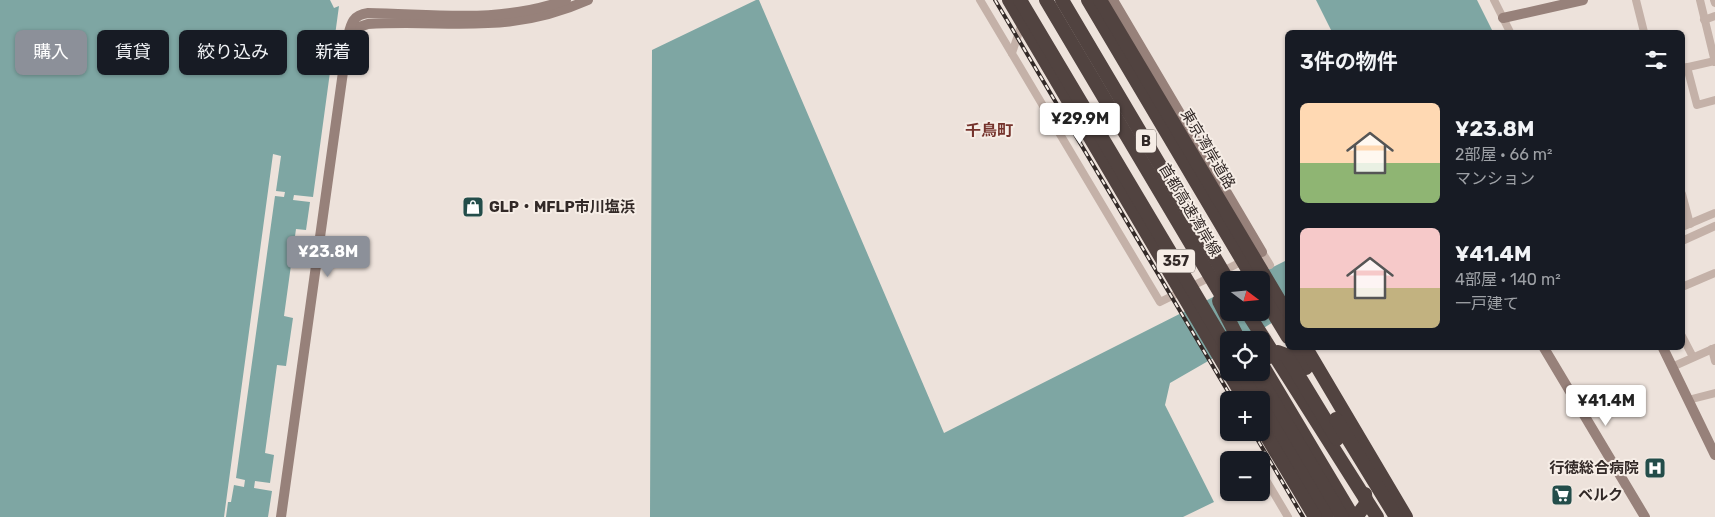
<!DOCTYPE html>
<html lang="ja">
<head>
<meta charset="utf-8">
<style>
	:root { --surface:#171b24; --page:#20242c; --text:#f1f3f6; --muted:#9ea1a6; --accent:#8c9099 }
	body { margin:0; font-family:Rubik,"Noto Sans JP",sans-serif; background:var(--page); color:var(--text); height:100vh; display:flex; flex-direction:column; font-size:19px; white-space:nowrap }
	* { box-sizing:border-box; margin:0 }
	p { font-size:16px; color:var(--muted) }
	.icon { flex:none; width:28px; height:28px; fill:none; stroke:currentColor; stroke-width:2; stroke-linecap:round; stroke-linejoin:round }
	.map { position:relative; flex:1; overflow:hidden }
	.side { position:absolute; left:1285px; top:30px; width:400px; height:320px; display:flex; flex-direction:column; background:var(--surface); border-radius:8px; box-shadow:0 1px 4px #0004 }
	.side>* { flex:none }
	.banner { position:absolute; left:15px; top:30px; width:475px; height:45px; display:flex; gap:10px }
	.needle { width:32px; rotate:106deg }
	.buttons { position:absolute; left:1220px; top:271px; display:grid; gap:10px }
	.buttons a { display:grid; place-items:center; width:50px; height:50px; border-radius:8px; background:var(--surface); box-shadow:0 1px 4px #0004; font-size:25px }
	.price { position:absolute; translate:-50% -42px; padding:0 11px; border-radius:5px; background:#fff; color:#222; font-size:16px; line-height:32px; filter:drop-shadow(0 1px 2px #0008) }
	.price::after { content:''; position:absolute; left:50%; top:30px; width:15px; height:11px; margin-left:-8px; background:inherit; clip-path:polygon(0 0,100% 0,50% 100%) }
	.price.on { background:var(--accent); color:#fff }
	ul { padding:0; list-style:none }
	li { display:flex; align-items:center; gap:15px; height:125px; padding:0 15px }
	li span { display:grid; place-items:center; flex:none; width:140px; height:100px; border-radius:8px; color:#555 }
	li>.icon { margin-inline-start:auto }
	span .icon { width:60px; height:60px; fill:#fffc; stroke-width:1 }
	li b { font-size:21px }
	h2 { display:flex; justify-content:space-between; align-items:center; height:60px; padding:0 15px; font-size:21px }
	.pill { padding:0 18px; border-radius:8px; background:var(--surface); box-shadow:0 1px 4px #0004; font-size:18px; line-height:45px }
	.pill.on { background:var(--accent); color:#fff }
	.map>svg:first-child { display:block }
	.water { fill:#7ea6a3 }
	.pier { fill:#ede2db }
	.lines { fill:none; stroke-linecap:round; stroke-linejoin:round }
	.street { stroke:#c4b1a8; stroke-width:8 }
	.secondary { stroke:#97817a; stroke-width:10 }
	.highway { stroke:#514340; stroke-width:14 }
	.rail-casing { stroke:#322927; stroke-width:4 }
	.rail { stroke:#f6ede6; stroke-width:2; stroke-dasharray:5.5; stroke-linecap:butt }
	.labels { text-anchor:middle; stroke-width:4; stroke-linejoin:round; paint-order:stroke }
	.shield { fill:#f6ede6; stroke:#6d6460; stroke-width:1 }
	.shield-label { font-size:14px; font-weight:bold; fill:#322927 }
	.street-label { font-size:15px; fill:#322927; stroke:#f6ede6 }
	.poi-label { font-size:15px; font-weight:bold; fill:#322927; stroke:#f6ede6; text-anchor:start }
	.neighbourhood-label { font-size:16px; font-weight:bold; fill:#75332c; stroke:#f6ede6 }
</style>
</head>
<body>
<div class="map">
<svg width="1715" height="517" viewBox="0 0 1715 517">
	<rect width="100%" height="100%" fill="#ede2db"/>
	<g class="water">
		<path d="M0,0H330L334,8L339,6L313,197L294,195L293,200L310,202L306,230L296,229L284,316L293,318L286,366L277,365L265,453L274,455L270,483L255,481L254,488L272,491L268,517H0Z"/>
		<path d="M756,0H759L944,433L1229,289V312H1261V280H1247L1287,260V313L1245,340H1229V349L1170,383L1165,405L1214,502L1183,517H650L652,50Z"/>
		<path d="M1316,0H1477L1493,32H1332Z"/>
	</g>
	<path class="pier" d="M273,154L281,156L276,191L285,192L284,197L275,196L236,478L245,480L244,487L234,485L231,502H228L226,517H224Z"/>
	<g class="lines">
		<g class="street">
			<path d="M980,0L1160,302L1245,260"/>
			<path d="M1494,0L1510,32"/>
			<path d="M1636,0L1644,32"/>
			<path d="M1700,0L1715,62"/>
			<path d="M1714,0L1715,3"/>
			<path d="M1704,20L1715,16"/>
			<path d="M1012,53L1022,23"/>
			<path d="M1687,67L1697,105L1715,100"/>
			<path d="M1684,68L1715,61"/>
			<path d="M1682,194L1690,224"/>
			<path d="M1682,227L1715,213"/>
			<path d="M1682,241L1715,226"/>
			<path d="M1258,254L1262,252L1270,265"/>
			<path d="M1682,287L1715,273"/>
			<path d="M1682,336L1693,357"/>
			<path d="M1712,349L1715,361"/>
			<path d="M1672,367L1715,348"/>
			<path d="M1688,400L1715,393"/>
			<path d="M1266,480L1288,517"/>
		</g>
		<g class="secondary">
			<path d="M1113,0L1262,252"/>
			<path d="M1503,18L1583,0"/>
			<path d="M348,36L359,27L368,24C450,19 507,36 588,0"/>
			<path d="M1544,348L1645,517"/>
			<path d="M1663,348L1715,455"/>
			<path d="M281,517L348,36C351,23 353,15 368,13C437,14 499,24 566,0"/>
		</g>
		<g class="highway">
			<path d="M1009,0L1245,400"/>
			<path d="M1020,0L1229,351"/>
			<path d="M1046,0L1229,308"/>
			<path d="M1062,0L1229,282"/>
			<path d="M1088,0L1254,280"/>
			<path d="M1100,0L1288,315"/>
			<path d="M1261,293L1288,337"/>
			<path d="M1219,301L1239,340"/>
			<path d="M1247,312L1377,517"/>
			<path d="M1294,348L1306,368"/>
			<path d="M1306,348L1406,517"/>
			<path d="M1261,361L1278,352L1286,355L1337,439"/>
			<path d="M1261,363L1353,517"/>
			<path d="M1241,372L1258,400"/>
			<path d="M1256,372L1342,517"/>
			<path d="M1261,406L1327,517"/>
			<path d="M1336,419L1396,517"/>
			<path d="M1261,427L1315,517"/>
			<path d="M1356,517L1366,504L1365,494"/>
		</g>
		<g class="rail-casing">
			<g id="rail">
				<path d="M995,0L1233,400"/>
				<path d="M1253,432L1303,517"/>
			</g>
		</g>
		<use href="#rail" class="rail"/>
	</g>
	<defs>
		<g id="shop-square" transform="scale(1.125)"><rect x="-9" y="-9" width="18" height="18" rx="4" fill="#234d4a" stroke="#f6ede6"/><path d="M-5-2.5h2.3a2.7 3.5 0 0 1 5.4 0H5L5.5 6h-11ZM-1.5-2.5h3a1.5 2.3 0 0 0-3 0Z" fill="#fff"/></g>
		<g id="hospital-square" transform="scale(1.125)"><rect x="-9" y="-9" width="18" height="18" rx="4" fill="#234d4a" stroke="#f6ede6"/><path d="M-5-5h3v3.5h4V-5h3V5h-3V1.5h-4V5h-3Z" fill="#fff"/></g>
		<g id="supermarket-square" transform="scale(1.125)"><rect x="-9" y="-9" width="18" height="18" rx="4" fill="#234d4a" stroke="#f6ede6"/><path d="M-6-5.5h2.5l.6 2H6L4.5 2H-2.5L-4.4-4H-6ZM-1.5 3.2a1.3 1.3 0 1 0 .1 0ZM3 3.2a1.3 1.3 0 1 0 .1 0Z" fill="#fff"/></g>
	</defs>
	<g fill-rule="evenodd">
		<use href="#shop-square" x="473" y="207"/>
		<use href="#hospital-square" x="1655" y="468"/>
		<use href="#supermarket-square" x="1562" y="495"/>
	</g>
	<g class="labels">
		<g class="shield">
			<rect x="1136" y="129.5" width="20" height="23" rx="4"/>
			<rect x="1157" y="249.5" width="38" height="23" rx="4"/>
		</g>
		<g class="shield-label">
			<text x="1146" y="146">B</text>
			<text x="1176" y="266">357</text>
		</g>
		<g class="street-label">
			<text transform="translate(1208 149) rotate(59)" y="5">東京湾岸道路</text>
			<text transform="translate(1190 210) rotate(59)" y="5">首都高速湾岸線</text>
		</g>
		<g class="poi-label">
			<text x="489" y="212">GLP・MFLP市川塩浜</text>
			<text x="1639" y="473" text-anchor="end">行徳総合病院</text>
			<text x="1578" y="500">ベルク</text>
		</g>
		<g class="neighbourhood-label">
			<text x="989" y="136">千鳥町</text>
		</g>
	</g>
</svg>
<div class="buttons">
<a><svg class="needle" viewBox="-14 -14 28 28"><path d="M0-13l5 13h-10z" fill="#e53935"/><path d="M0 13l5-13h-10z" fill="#9ea1a6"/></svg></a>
<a><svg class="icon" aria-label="locate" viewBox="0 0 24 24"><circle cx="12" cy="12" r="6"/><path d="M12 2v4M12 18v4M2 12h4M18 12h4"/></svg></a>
<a>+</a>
<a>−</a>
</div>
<b class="price" style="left:1080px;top:145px">¥29.9M</b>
<b class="price on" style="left:328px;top:278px">¥23.8M</b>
<b class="price" style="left:1606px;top:427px">¥41.4M</b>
<div class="banner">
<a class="pill on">購入</a>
<a class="pill">賃貸</a>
<a class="pill">絞り込み</a>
<a class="pill">新着</a>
</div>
<section class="side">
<h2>3件の物件<svg class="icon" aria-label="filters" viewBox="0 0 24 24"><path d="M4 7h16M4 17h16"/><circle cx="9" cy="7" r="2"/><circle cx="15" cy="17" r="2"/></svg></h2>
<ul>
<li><span style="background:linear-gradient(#ffd9b3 60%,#8fb573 0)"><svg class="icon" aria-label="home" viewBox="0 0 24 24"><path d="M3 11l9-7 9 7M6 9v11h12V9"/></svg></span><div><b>¥23.8M</b><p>2部屋 · 66 m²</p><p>マンション</p></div></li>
<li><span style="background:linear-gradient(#f6c9c9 60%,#c2b280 0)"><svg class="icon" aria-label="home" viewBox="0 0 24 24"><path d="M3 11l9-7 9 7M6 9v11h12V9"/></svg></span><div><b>¥41.4M</b><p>4部屋 · 140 m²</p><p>一戸建て</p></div></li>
</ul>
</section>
</div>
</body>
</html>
